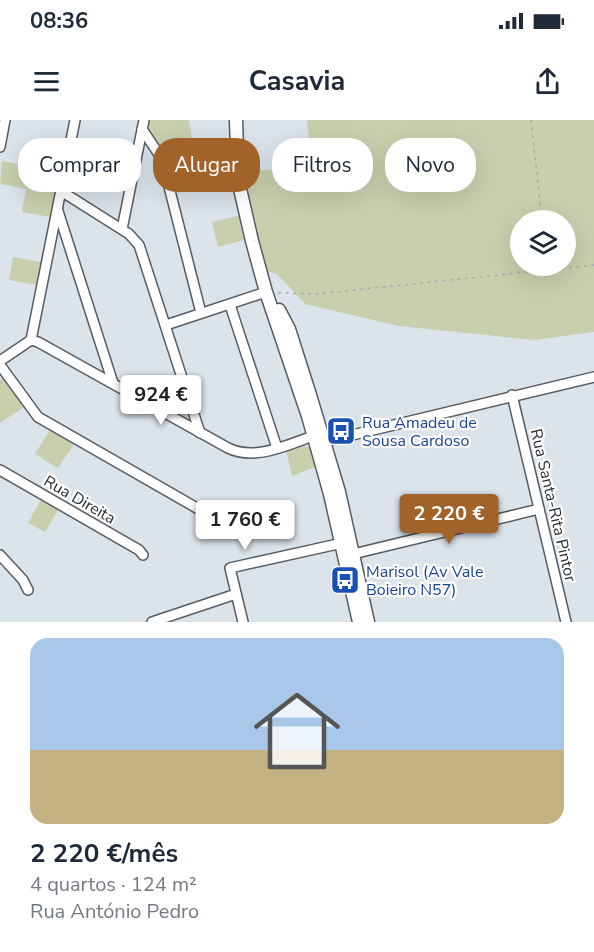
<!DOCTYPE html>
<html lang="pt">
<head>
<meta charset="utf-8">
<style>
	:root { --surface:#fff; --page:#f6f6f7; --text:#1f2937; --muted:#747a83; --line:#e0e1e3; --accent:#a2632a }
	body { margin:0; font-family:"Nunito Sans",sans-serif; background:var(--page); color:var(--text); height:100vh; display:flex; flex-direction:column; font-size:22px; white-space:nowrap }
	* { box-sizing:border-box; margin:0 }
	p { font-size:20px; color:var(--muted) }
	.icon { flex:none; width:33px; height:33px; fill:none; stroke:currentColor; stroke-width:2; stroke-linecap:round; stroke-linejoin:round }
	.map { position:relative; height:502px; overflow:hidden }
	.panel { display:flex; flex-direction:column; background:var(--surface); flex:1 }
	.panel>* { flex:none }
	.top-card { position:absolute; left:18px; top:18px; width:558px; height:54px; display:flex; gap:12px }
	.tools { position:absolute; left:510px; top:90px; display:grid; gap:12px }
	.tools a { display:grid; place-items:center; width:66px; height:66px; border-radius:50%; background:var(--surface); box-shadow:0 6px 24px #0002; font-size:30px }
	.price { position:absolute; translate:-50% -51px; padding:0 14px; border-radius:6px; background:#fff; color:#222; font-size:20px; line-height:39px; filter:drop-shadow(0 2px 3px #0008) }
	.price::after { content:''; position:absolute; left:50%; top:36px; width:18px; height:14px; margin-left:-9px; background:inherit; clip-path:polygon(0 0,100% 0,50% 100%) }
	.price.current { background:var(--accent); color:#fff }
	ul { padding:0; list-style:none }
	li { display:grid; align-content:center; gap:12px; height:318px; padding:0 30px }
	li+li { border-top:2px solid var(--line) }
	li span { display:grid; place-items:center; height:186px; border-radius:18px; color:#555 }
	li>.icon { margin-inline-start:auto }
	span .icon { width:108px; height:108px; fill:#fffc; stroke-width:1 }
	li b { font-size:26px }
	.pill { padding:0 21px; border-radius:24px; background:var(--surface); box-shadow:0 6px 24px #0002; font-size:21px; line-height:54px }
	.pill.current { background:var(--accent); color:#fff }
	.status { display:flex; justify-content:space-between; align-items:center; height:42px; padding:0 30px; background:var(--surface); direction:ltr }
	.status svg { height:16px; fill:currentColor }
	header { display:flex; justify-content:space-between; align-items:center; height:78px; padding:0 30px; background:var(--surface); font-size:27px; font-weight:700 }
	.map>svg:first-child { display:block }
	.green { fill:#c8cfad; fill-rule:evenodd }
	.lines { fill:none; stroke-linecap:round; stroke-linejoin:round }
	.minor-casing { stroke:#555c63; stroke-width:12 }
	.tertiary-casing { stroke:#555c63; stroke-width:15 }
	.path { stroke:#a5abb2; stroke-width:1.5; stroke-dasharray:3 4.5; stroke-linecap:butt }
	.minor { stroke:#fff; stroke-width:9 }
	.tertiary { stroke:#fff; stroke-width:12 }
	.labels { text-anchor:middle; stroke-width:4.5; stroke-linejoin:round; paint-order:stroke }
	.transit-label { font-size:16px; fill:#164399; stroke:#fff; text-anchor:start }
	.street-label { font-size:16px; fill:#292b2f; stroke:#fff }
</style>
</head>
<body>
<div class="status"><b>08:36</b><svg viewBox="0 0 49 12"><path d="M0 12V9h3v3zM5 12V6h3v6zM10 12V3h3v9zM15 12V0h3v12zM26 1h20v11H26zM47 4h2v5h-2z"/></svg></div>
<header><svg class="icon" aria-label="menu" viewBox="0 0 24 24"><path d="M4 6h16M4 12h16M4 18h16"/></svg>Casavia<svg class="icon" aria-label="share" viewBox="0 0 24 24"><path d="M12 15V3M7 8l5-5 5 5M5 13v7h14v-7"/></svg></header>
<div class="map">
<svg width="594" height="502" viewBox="0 0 594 502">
	<rect width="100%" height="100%" fill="#dbe3eb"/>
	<g class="green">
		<path d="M149,0H189L194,30L166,35L149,10Z"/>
		<path d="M307,0H594V212L534,220L399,206L305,184L277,154L267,151L254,114L241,52L312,46ZM520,100H566V146H520Z"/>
		<path d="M2,41L59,52L50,97L22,92L26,69L0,64Z"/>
		<path d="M238,96L244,120L218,127L212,102Z"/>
		<path d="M13,137L41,142L36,165L9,160Z"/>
		<path d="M3,258L24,287L0,303V260Z"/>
		<path d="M50,310L74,324L58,348L35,334Z"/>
		<path d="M303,325L311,328L318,346L292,356L286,330Z"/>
		<path d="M41,380L58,390L45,412L28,403Z"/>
	</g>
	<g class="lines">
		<g class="minor-casing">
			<g id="minor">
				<path d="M142,9L158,33L165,51L201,193"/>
				<path d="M0,27L5,0"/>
				<path d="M61,71L129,114L139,125L200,313"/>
				<path d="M58,91L113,263"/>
				<path d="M122,109L144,0"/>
				<path d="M230,185L277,328"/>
				<path d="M166,205L266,172"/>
				<path d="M31,220L75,0"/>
				<path d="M0,241L31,220L38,222L228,328C257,342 291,323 319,314"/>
				<path d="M0,245L38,297L202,391"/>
				<path d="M512,275L566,502"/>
				<path d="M319,323L594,257"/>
				<path d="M0,350L139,430L143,435"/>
				<path d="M0,435L23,460L28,470"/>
				<path d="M349,435L539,389"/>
				<path d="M152,502L236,474"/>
				<path d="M243,502L230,448L347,422"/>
			</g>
		</g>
		<g class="tertiary-casing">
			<g id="tertiary">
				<path d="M236,0L238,60L252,121L266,172L308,296L330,374L359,502"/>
				<path d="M279,190L289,209L310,275L339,372L368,502"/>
			</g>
		</g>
		<g class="path">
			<path d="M531,0L542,100"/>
			<path d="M278,173L316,174L594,145"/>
		</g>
		<use href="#minor" class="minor"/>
		<use href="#tertiary" class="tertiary"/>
	</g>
	<defs>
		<g id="bus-square" transform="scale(1.5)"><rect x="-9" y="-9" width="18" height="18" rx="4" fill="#1a4fb4" stroke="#fff"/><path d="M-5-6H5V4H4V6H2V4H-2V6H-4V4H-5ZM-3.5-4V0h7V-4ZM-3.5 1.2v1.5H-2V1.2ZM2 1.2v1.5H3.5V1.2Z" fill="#fff"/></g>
	</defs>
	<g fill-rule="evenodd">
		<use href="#bus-square" x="341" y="311"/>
		<use href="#bus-square" x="345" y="460"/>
	</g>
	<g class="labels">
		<g class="transit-label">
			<text x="362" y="308">Rua Amadeu de<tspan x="362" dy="18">Sousa Cardoso</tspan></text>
			<text x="366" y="457">Marisol (Av Vale<tspan x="366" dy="18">Boieiro N57)</tspan></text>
		</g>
		<g class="street-label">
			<text transform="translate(80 379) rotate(30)" y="6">Rua Direita</text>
			<text transform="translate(554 385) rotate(77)" y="6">Rua Santa-Rita Pintor</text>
		</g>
	</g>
</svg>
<div class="tools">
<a><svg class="icon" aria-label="layers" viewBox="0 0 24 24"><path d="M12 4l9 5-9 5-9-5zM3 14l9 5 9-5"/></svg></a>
</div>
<b class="price" style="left:161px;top:306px">924 €</b>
<b class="price current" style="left:449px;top:425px">2 220 €</b>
<b class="price" style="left:245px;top:431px">1 760 €</b>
<div class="top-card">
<a class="pill">Comprar</a>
<a class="pill current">Alugar</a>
<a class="pill">Filtros</a>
<a class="pill">Novo</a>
</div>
</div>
<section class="panel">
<ul>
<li><span style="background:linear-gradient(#a9c7e8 60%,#c2b280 0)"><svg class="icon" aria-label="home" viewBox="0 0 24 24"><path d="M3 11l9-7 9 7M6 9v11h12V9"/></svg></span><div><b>2 220 €/mês</b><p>4 quartos · 124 m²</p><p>Rua António Pedro</p></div></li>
</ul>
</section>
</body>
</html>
